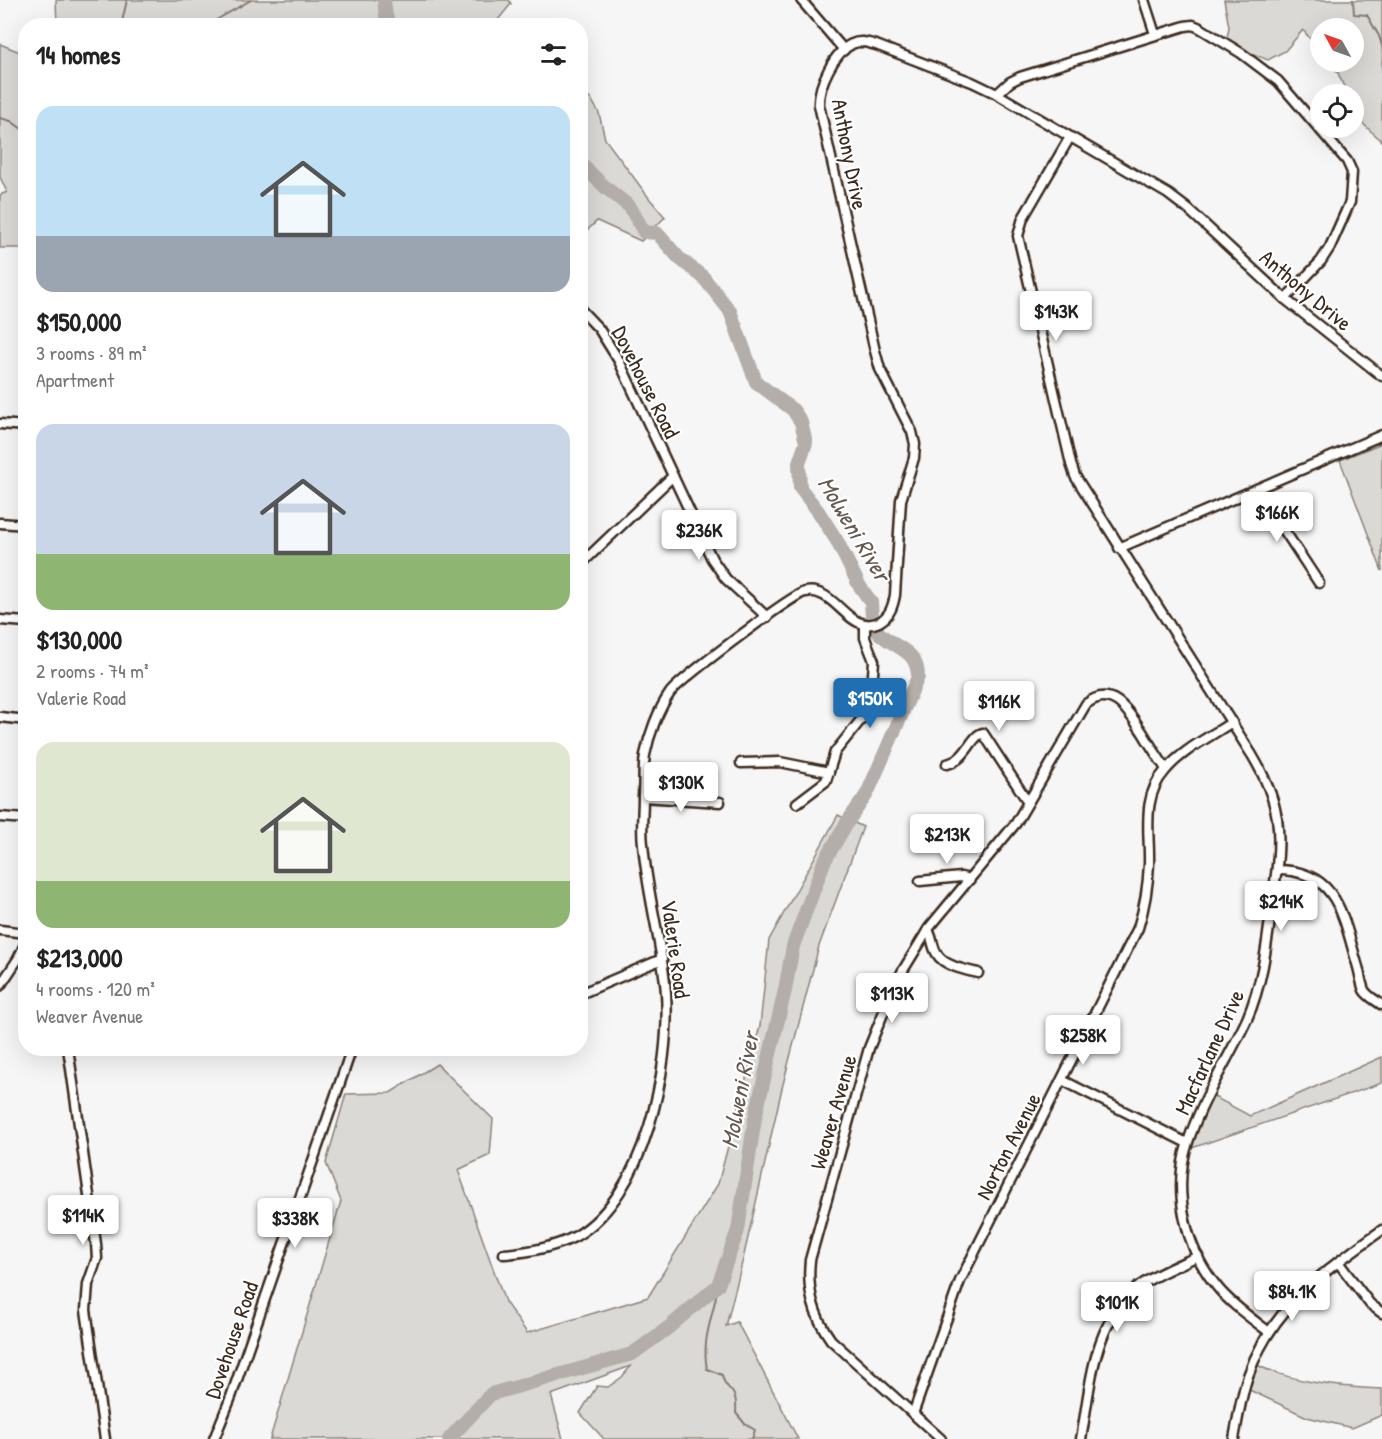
<!DOCTYPE html>
<html lang="en">
<head>
<meta charset="utf-8">
<style>
	:root { --surface:#fff; --page:#f2f2f2; --text:#222; --muted:#767676; --accent:#1f6fb2 }
	body { margin:0; font-family:"Patrick Hand",sans-serif; background:var(--page); color:var(--text); height:100vh; display:flex; flex-direction:column; font-size:22px; white-space:nowrap }
	* { box-sizing:border-box; margin:0 }
	p { font-size:20px; color:var(--muted) }
	.icon { flex:none; width:33px; height:33px; fill:none; stroke:currentColor; stroke-width:2; stroke-linecap:round; stroke-linejoin:round }
	.map { position:relative; flex:1; overflow:hidden }
	.side { position:absolute; left:18px; top:18px; width:570px; height:1038px; display:flex; flex-direction:column; background:var(--surface); border-radius:24px; box-shadow:0 6px 24px #0002 }
	.side>* { flex:none }
	.needle { width:39px; rotate:310deg }
	.tools { position:absolute; left:1310px; top:18px; display:grid; gap:12px }
	.tools a { display:grid; place-items:center; width:54px; height:54px; border-radius:50%; background:var(--surface); box-shadow:0 6px 24px #0002; font-size:30px }
	.price { position:absolute; translate:-50% -51px; padding:0 14px; border-radius:6px; background:#fff; color:#222; font-size:20px; line-height:39px; filter:drop-shadow(0 2px 3px #0008) }
	.price::after { content:''; position:absolute; left:50%; top:36px; width:18px; height:14px; margin-left:-9px; background:inherit; clip-path:polygon(0 0,100% 0,50% 100%) }
	.price.current { background:var(--accent); color:#fff }
	ul { padding:0; list-style:none }
	li { display:grid; align-content:center; gap:12px; height:318px; padding:0 18px }
	li span { display:grid; place-items:center; height:186px; border-radius:18px; color:#555 }
	li>.icon { margin-inline-start:auto }
	span .icon { width:108px; height:108px; fill:#fffc; stroke-width:1 }
	li b { font-size:26px }
	h2 { display:flex; justify-content:space-between; align-items:center; height:72px; padding:0 18px; font-size:26px }
	.map>svg:first-child { display:block }
	.green { fill:#dbd9d6; stroke:#8b827a; stroke-width:1.5 }
	.lines { fill:none; stroke-linecap:round; stroke-linejoin:round }
	.stream { stroke:#847972; stroke-width:2 }
	.river { stroke:#b4aeaa; stroke-width:14 }
	.minor-casing { stroke:#3b2a1e; stroke-width:13 }
	.minor { stroke:#fff; stroke-width:8 }
	.labels { text-anchor:middle; stroke-width:4.5; stroke-linejoin:round; paint-order:stroke }
	.street-label { font-size:22px; fill:#3b2a1e; stroke:#fff }
	.water-label { font-size:24px; font-style:italic; fill:#65584f; stroke:#fff }
</style>
</head>
<body>
<div class="map">
<svg width="1382" height="1439" viewBox="0 0 1382 1439">
	<rect width="100%" height="100%" fill="#f7f6f6"/>
	<filter id="ink" filterUnits="userSpaceOnUse"><feTurbulence type="fractalNoise" baseFrequency=".0167" numOctaves="2"/><feDisplacementMap in="SourceGraphic" scale="12" xChannelSelector="R" yChannelSelector="G"/><feConvolveMatrix kernelMatrix="1 2 1 2 8 2 1 2 1" color-interpolation-filters="sRGB"/></filter>
	<g filter="url(#ink)">
		<g class="green">
			<path d="M56,0H509L511,4L493,26H57Z"/>
			<path d="M1224,0H1382V141C1364,124 1353,121 1353,94H1347L1338,73L1329,62H1353V28H1320V51L1303,30L1285,51L1268,60L1226,43L1229,27Z"/>
			<path d="M0,44L25,54V248H0V195L7,192L0,177Z"/>
			<path d="M581,93L591,99L599,113L605,139L649,198L665,217L641,241L597,221L581,236Z"/>
			<path d="M1382,443V571L1340,460Z"/>
			<path d="M838,815L863,827L819,946L782,1088L744,1255L726,1326L737,1322L798,1439H604L580,1413L597,1386L608,1387L622,1377L631,1366L551,1395L563,1439H270L341,1201L326,1163L346,1094L390,1093L437,1064L493,1119L490,1155L458,1170L505,1302L527,1333L648,1297L718,1184L760,1026L769,940Z"/>
			<path d="M1382,1057V1083L1186,1150L1209,1094L1250,1116Z"/>
			<path d="M1253,1363C1291,1383 1340,1387 1382,1389V1415L1352,1428L1307,1417L1245,1388Z"/>
		</g>
		<g class="lines">
			<g class="stream">
				<path d="M1353,0L1354,14L1367,15L1379,36L1382,46"/>
				<path d="M121,26L127,0"/>
				<path d="M214,26L216,20L251,0"/>
				<path d="M0,118L11,121L26,132"/>
				<path d="M718,1285C714,1315 701,1338 707,1369L722,1375C725,1393 738,1385 736,1413L745,1424L755,1430L752,1439"/>
			</g>
			<g class="river">
				<path d="M384,0L386,16L390,26"/>
				<path d="M580,163L605,187L630,207L644,232L657,233L679,258L703,277L730,311L756,382L793,410L801,422L806,443L799,463L800,488L818,511L837,541L859,585L871,602L872,617"/>
				<path d="M449,1439L491,1394L632,1354L668,1328L718,1285L738,1230L755,1118L785,990L793,946L824,862L848,821L867,794L918,677C918,649 895,649 878,632"/>
			</g>
			<g class="minor-casing">
				<g id="minor">
					<path d="M801,0L844,50"/>
					<path d="M1144,0L1155,34"/>
					<path d="M997,94L1010,82L1020,77L1185,26L1193,25L1200,28L1241,53L1278,81L1347,161L1352,172L1350,202L1330,247L1321,261L1285,299"/>
					<path d="M1070,137L1023,218L1018,236L1071,464L1075,476L1252,755C1264,775 1273,794 1277,818C1281,846 1276,875 1272,904C1267,943 1263,982 1247,1019C1228,1060 1202,1099 1188,1142C1172,1190 1185,1249 1218,1288C1232,1305 1251,1318 1269,1332"/>
					<path d="M580,309L599,329L619,361L712,559L726,579L767,617"/>
					<path d="M0,424L26,426"/>
					<path d="M1257,489L1319,583"/>
					<path d="M0,523L26,525"/>
					<path d="M1119,548L1382,435"/>
					<path d="M580,565L673,476"/>
					<path d="M0,620L26,622"/>
					<path d="M0,717L26,720"/>
					<path d="M741,763L780,762L829,772"/>
					<path d="M947,764C968,759 971,735 983,733L1028,802"/>
					<path d="M643,797L720,802"/>
					<path d="M797,803L826,781L835,752L864,716L871,702L874,661L865,638V624"/>
					<path d="M0,817L26,819"/>
					<path d="M1277,870C1339,870 1343,918 1358,967C1360,974 1361,983 1364,990C1367,996 1377,1001 1382,1005"/>
					<path d="M920,881L961,877L970,879"/>
					<path d="M0,930L26,933"/>
					<path d="M928,930C933,938 932,947 937,954C944,966 965,970 978,973"/>
					<path d="M0,986L18,959L26,942"/>
					<path d="M580,994L662,959"/>
					<path d="M68,1048L96,1244L97,1258L88,1284L86,1310L105,1439"/>
					<path d="M1062,1080L1187,1143"/>
					<path d="M504,1254C529,1252 554,1248 576,1236C645,1196 671,1067 666,993C662,943 647,894 643,844C641,829 643,812 643,797C644,783 643,768 645,755C649,735 658,710 670,693C678,681 793,594 805,592C836,586 848,636 879,622C890,616 893,606 895,595L901,500L914,458L915,444L912,432L880,369L875,351L819,105C818,86 834,52 852,44C860,40 868,43 876,45L972,82L997,94L1168,194L1189,210L1285,299L1382,376"/>
					<path d="M1338,1262L1370,1304L1382,1313"/>
					<path d="M913,1414L960,1281L1138,928C1145,906 1148,887 1149,864C1150,831 1141,798 1165,771C1182,750 1210,737 1232,722"/>
					<path d="M214,1439L231,1397L352,1048"/>
					<path d="M941,1439L831,1340C813,1315 807,1290 810,1260L869,1048L889,999L902,972L929,928L1016,823L1086,704C1113,683 1129,713 1143,733C1150,745 1158,757 1166,769"/>
					<path d="M1081,1439C1091,1385 1092,1321 1141,1285C1158,1273 1179,1265 1198,1256"/>
					<path d="M1234,1439C1238,1418 1241,1396 1248,1376C1272,1306 1325,1271 1382,1230"/>
				</g>
			</g>
			<use href="#minor" class="minor"/>
		</g>
	</g>
	<g class="labels">
		<g class="street-label">
			<text transform="translate(850 154) rotate(79)" y="8">Anthony Drive</text>
			<text transform="translate(1306 290) rotate(40)" y="8">Anthony Drive</text>
			<text transform="translate(646 382) rotate(63)" y="8">Dovehouse Road</text>
			<text transform="translate(676 949) rotate(82)" y="8">Valerie Road</text>
			<text transform="translate(1209 1052) rotate(-65)" y="8">Macfarlane Drive</text>
			<text transform="translate(833 1112) rotate(-74)" y="8">Weaver Avenue</text>
			<text transform="translate(1008 1146) rotate(-63)" y="8">Norton Avenue</text>
			<text transform="translate(231 1340) rotate(-71)" y="8">Dovehouse Road</text>
		</g>
		<g class="water-label">
			<text transform="translate(854 529) rotate(59)" y="8">Molweni River</text>
			<text transform="translate(740 1090) rotate(-79)" y="8">Molweni River</text>
		</g>
	</g>
</svg>
<div class="tools">
<a><svg class="needle" viewBox="-14 -14 28 28"><path d="M0-13l5 13h-10z" fill="#e53935"/><path d="M0 13l5-13h-10z" fill="#767676"/></svg></a>
<a><svg class="icon" aria-label="locate" viewBox="0 0 24 24"><circle cx="12" cy="12" r="6"/><path d="M12 2v4M12 18v4M2 12h4M18 12h4"/></svg></a>
</div>
<b class="price" style="left:1056px;top:342px">$143K</b>
<b class="price" style="left:1277px;top:543px">$166K</b>
<b class="price" style="left:699px;top:561px">$236K</b>
<b class="price current" style="left:870px;top:729px">$150K</b>
<b class="price" style="left:999px;top:732px">$116K</b>
<b class="price" style="left:681px;top:813px">$130K</b>
<b class="price" style="left:947px;top:865px">$213K</b>
<b class="price" style="left:1281px;top:932px">$214K</b>
<b class="price" style="left:892px;top:1024px">$113K</b>
<b class="price" style="left:1083px;top:1066px">$258K</b>
<b class="price" style="left:83px;top:1246px">$114K</b>
<b class="price" style="left:295px;top:1249px">$338K</b>
<b class="price" style="left:1292px;top:1322px">$84.1K</b>
<b class="price" style="left:1117px;top:1333px">$101K</b>
<section class="side">
<h2>14 homes<svg class="icon" aria-label="filters" viewBox="0 0 24 24"><path d="M4 7h16M4 17h16"/><circle cx="9" cy="7" r="2"/><circle cx="15" cy="17" r="2"/></svg></h2>
<ul>
<li><span style="background:linear-gradient(#bfe0f5 70%,#9aa5b1 0)"><svg class="icon" aria-label="home" viewBox="0 0 24 24"><path d="M3 11l9-7 9 7M6 9v11h12V9"/></svg></span><div><b>$150,000</b><p>3 rooms · 89 m²</p><p>Apartment</p></div></li>
<li><span style="background:linear-gradient(#c9d6e8 70%,#8fb573 0)"><svg class="icon" aria-label="home" viewBox="0 0 24 24"><path d="M3 11l9-7 9 7M6 9v11h12V9"/></svg></span><div><b>$130,000</b><p>2 rooms · 74 m²</p><p>Valerie Road</p></div></li>
<li><span style="background:linear-gradient(#dfe7d0 75%,#8fb573 0)"><svg class="icon" aria-label="home" viewBox="0 0 24 24"><path d="M3 11l9-7 9 7M6 9v11h12V9"/></svg></span><div><b>$213,000</b><p>4 rooms · 120 m²</p><p>Weaver Avenue</p></div></li>
</ul>
</section>
</div>
</body>
</html>
